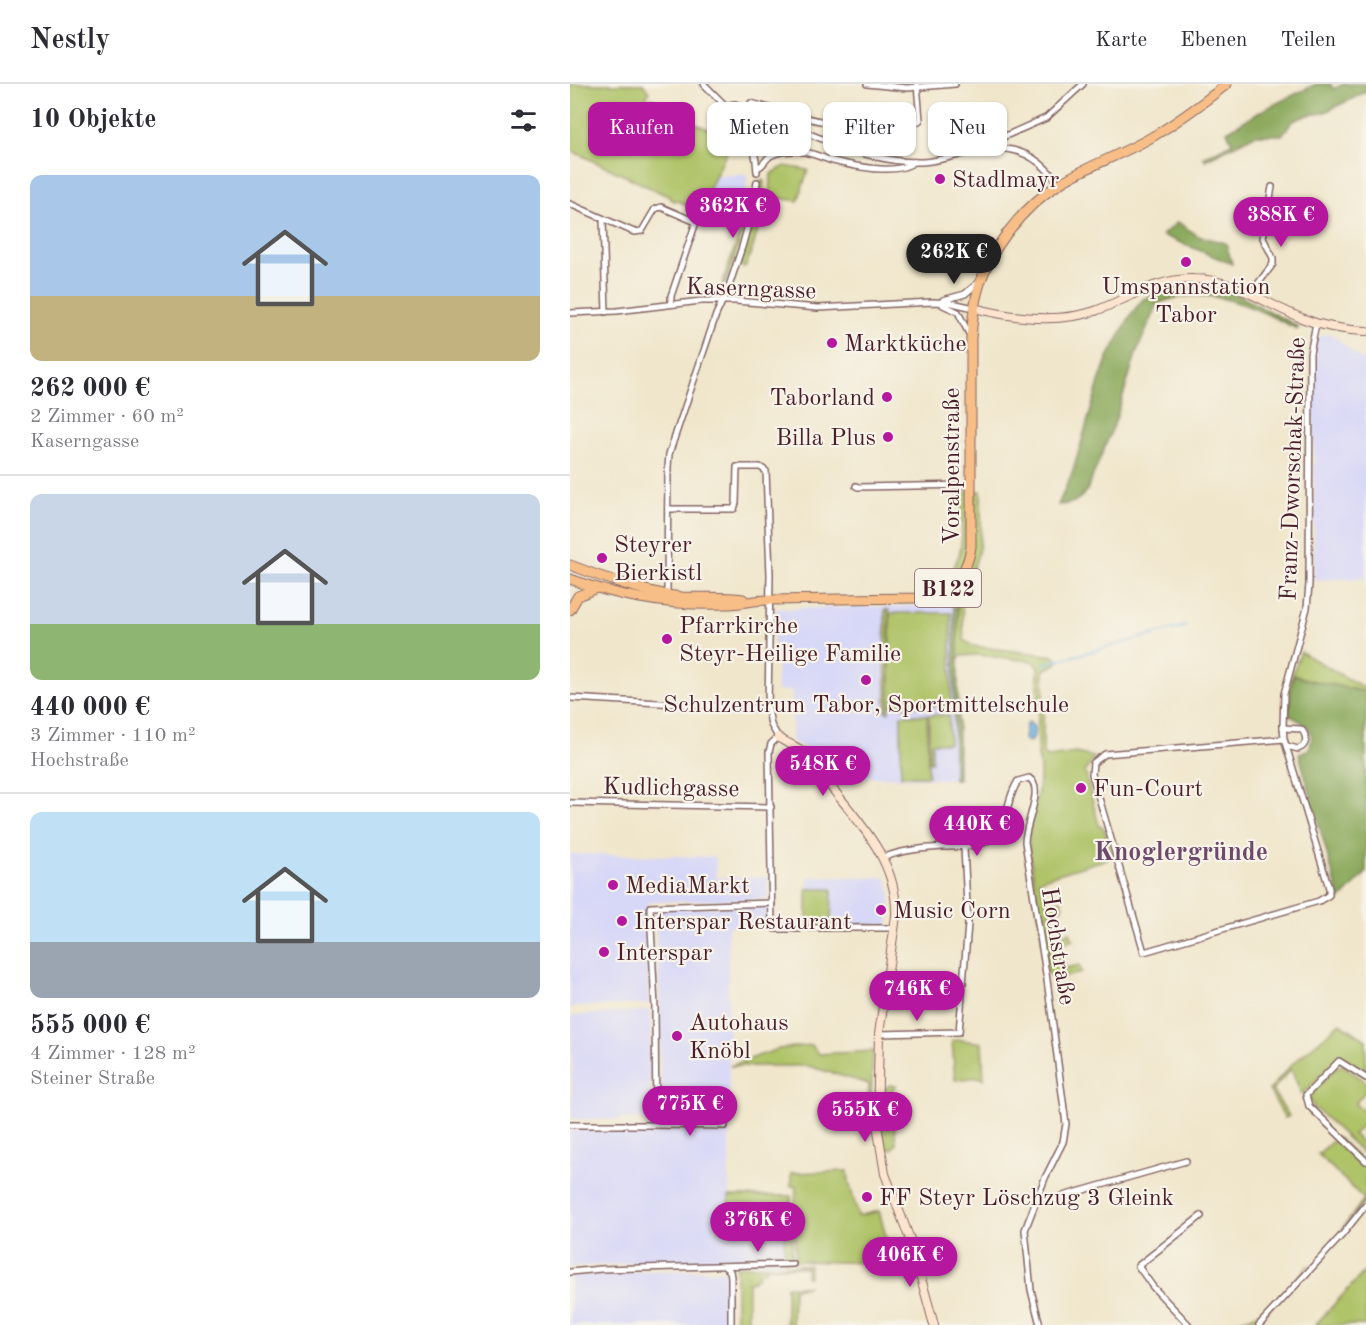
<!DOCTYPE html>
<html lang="de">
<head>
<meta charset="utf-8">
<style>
	:root { --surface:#fff; --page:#f2f2f3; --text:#2b2b33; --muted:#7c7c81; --line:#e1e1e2; --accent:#b5179e }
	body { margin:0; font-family:"Old Standard TT",serif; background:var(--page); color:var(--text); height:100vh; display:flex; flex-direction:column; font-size:22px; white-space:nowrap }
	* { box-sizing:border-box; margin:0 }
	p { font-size:20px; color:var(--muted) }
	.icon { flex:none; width:33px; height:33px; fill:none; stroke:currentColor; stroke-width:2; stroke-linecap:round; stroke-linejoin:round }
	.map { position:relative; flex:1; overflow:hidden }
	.sheet { display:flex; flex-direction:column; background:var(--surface); width:570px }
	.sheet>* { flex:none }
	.hud { position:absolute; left:18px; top:18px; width:570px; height:54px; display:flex; gap:12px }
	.price { position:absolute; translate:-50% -51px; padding:0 14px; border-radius:21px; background:var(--accent); color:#fff; font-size:20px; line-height:39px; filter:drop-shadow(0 2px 3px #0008) }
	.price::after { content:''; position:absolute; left:50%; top:36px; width:18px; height:14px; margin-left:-9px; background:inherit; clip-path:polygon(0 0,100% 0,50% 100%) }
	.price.active { background:#222; color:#fff }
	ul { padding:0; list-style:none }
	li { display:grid; align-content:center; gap:12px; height:318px; padding:0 30px }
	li+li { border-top:2px solid var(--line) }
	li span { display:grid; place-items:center; height:186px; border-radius:12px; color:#555 }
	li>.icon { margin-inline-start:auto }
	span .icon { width:108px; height:108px; fill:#fffc; stroke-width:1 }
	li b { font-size:26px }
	h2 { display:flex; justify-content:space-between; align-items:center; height:72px; padding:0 30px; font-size:26px }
	.tag { padding:0 21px; border-radius:12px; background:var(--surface); box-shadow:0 2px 4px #0004; font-size:21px; line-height:54px }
	.tag.active { background:var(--accent); color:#fff }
	header { display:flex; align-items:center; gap:36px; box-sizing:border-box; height:84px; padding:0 30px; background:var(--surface); border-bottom:2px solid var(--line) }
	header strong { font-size:28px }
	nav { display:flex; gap:33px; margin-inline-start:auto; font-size:21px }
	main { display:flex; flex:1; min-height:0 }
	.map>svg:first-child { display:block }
	.built { fill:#d7d7f8 }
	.green { fill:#afc367; stroke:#7c7149; stroke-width:1.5 }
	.forest { fill:#8ba95c; stroke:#6a6444; stroke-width:1.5 }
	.water { fill:#69b2e1; stroke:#5a6886; stroke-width:1.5 }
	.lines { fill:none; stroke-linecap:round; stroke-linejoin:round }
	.stream { stroke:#69b2e1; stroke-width:2 }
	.street-casing { stroke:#846563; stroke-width:8 }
	.secondary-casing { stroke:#846563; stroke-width:10 }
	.primary-casing { stroke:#846563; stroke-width:11 }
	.street { stroke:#fff; stroke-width:5 }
	.secondary { stroke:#fce5cf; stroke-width:8 }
	.primary { stroke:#f7be87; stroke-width:9 }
	.poi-dot { fill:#b5179e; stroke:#f7f3e8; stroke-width:2 }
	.labels { text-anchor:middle; stroke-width:4.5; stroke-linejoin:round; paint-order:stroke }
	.shield { fill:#f7f3e8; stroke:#7e5f64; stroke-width:1.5 }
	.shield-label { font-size:22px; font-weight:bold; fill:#4a1f2b }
	.poi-label { font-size:24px; fill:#4a1f2b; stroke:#f7f3e8; text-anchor:start }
	.street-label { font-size:24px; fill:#4a1f2b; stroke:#f7f3e8 }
	.neighbourhood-label { font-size:26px; font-weight:bold; fill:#6d4a6b; stroke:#f7f3e8 }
</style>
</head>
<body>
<header>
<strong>Nestly</strong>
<nav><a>Karte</a><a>Ebenen</a><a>Teilen</a></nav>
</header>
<main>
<section class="sheet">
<h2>10 Objekte<svg class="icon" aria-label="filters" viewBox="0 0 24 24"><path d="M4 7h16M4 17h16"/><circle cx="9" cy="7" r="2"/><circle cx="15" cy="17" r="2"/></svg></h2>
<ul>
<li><span style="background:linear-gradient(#a9c7e8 65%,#c2b280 0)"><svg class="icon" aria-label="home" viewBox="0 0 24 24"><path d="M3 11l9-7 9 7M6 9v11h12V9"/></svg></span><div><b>262 000 €</b><p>2 Zimmer · 60 m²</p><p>Kaserngasse</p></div></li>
<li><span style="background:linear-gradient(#c9d6e8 70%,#8fb573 0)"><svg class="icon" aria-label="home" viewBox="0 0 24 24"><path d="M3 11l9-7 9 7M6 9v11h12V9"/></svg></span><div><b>440 000 €</b><p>3 Zimmer · 110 m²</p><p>Hochstraße</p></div></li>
<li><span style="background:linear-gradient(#bfe0f5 70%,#9aa5b1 0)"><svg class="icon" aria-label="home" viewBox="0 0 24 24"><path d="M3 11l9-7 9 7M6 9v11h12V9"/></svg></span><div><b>555 000 €</b><p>4 Zimmer · 128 m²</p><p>Steiner Straße</p></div></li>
</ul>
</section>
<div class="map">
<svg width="796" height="1241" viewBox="0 0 796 1241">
	<rect width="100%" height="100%" fill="#f7f3e8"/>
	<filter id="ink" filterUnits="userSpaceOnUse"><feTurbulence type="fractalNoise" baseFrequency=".0167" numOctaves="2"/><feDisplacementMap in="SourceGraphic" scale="12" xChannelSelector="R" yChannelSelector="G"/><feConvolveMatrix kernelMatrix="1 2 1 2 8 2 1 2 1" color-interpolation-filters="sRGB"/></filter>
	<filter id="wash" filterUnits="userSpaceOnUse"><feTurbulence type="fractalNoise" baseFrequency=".008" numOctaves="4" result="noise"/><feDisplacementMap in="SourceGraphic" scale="24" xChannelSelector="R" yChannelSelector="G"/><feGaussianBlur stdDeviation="1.35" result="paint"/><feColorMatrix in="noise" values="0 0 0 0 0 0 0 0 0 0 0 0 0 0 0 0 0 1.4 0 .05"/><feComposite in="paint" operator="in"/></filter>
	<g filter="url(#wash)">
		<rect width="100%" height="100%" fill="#f0e6cb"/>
		<g class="built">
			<path d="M177,90L176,113L168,143L129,127L146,92Z"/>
			<path d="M760,249L796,279V494L744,496V270L745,260L749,253Z"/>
			<path d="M379,513L384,525V695L262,692L239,666L222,657V607H207V584L204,562V528L206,525L351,522Z"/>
			<path d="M0,770L146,773V794L198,793V813L194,815L78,818L75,836L79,920L0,923Z"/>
			<path d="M238,793L316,794L321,811L318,841L261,840L237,805Z"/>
			<path d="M198,822V843H158L159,1037L90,1036V917L85,830L91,824Z"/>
			<path d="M80,926V1036L6,1035L2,1034V932Z"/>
			<path d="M0,1045L159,1046V1125L213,1123L215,1178L83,1181L72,1179L0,1183Z"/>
			<path d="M123,1186L153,1187L157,1189L158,1241H0V1192L45,1188Z"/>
		</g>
		<g class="green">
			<path d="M0,0H73L79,8L75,16L78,17L80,14L88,17L87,20L162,57L129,127L106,116L105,117L100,115V113L0,66Z"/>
			<path d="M215,82L238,86L228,117L200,113L201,90Z"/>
			<path d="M194,96C194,126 187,155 176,182L173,184L171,180L185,131H187L190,98Z"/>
			<path d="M171,145L174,146L153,206L151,203Z"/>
			<path d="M411,407C411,448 415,474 389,508L392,519L394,556L403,562L484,572L487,576V580L474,586L473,671L479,673L505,669L524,673L515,688L529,742L534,744L543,773L469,796L477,819L491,816L493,824L479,829L486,852L500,848L503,856L488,862L495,884L509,881L512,889L493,893L479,892L477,887L459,764C455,732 477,706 468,671V583L462,577L407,571L391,572L388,576L387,524L384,525L379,513L365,519L357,502L369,498V489H380C383,483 387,477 389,471C393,457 394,421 386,409Z"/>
			<path d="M315,526H319V628H316Z"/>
			<rect x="320" y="529" width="61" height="93"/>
			<path d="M731,568L796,605V608L739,596L725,591L719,625V631C712,611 724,586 731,568Z"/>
			<path d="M331,631H357L358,692H331Z"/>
			<path d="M359,631H379V659H362V678H359Z"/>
			<path d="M237,805H262L261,840L318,842H237Z"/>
			<path d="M770,939L796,956V991L769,972L732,1011L721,985L702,1006L719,1032L715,1034L699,1006L721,981Z"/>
			<path d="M391,956L412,959L414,995L409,993L385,996L382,957Z"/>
			<path d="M241,961L249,970L303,967L301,1017L298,1016L299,1000L238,982H160L208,965Z"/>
			<path d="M773,981L796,998V1006L785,1020L796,1029C796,1040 791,1044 783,1050L795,1062L793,1069L744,1023L740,1017L741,1010L767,983Z"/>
			<path d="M320,1001L326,1002L322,1007L326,1060L322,1065H315L311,1046L315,1029H318L320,1009L314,1008L315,1004Z"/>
			<path d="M767,1053L796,1081V1117L770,1148L794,1115L748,1070Z"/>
			<path d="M278,1087L279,1098L288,1132L309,1127L320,1167H311V1172H322V1176L305,1179L226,1177L224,1143L226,1102H221V1089Z"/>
			<path d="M159,1112H221L222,1176L215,1178L213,1123L159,1125Z"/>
			<path d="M239,1181V1193H236V1183H196L195,1188H188V1194H185L184,1197L178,1198V1241H166V1182Z"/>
			<path d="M739,1181L691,1233L677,1241H659L656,1238C692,1239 717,1205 739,1181Z"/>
			<path d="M796,1186V1241H745Z"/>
			<path d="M216,1202H239L223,1205L222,1241H216Z"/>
		</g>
		<g class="forest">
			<path d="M746,0H761L763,5L774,0H796V8L753,29L738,31L723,37L712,51H685L635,76L634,73L662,59L657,47L691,27Z"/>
			<path d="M608,138L628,152L656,159L662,180L592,151Z"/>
			<path d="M622,202L648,205L670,212L729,243L727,245C680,222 639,199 587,220L566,270L545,338L517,406C508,418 502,420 488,421L503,387L529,298L537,275L562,229L573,215L594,206Z"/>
			<path d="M388,523V695H384V525Z"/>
			<path d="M724,591L739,596L796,608V789L770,816L729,670L739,665C747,644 735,640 719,631L721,607Z"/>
		</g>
		<path class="water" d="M459,638L464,643V652L461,657L457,658L454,655L456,640Z"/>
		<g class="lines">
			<path class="stream" d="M474,580L616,542"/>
		</g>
	</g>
	<g filter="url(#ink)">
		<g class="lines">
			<g class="street-casing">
				<g id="street">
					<path d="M134,0C162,30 185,42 187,88"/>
					<path d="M297,0L337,4L385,0"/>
					<path d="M181,19C217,29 320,61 350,36L347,0"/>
					<path d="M156,22L165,20C191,31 216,41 242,51C277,65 313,79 352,78C382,77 413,59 442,66C463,70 477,84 489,100"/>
					<path d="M433,53L476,34L513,0"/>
					<path d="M187,84C193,82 193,79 197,75C203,68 214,67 223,67C237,66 249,73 263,77C283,82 327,92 344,78"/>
					<path d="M0,120L64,148L72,147L85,125L91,123L126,138L101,212V220"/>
					<path d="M33,136L36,228"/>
					<path d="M681,209L703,180V174L693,154L702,103"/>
					<path d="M373,216L395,210L409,198"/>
					<path d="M373,221L388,228L399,250"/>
					<path d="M0,229L47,227L131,217H166L248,224L362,218L382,219L404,224"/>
					<path d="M286,402L288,403L401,401"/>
					<path d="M98,425H164L166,419L167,383H190L196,387L200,490L198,625L201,641L208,653L201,660L199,668L202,843L205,845H229"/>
					<path d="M97,510L98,383L99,370L146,231L158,205L172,163L183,123L187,98"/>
					<path d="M0,614L198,625"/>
					<path d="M713,644L731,645C736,650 738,658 732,663L728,665L717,662"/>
					<path d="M714,655L535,670L523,679L522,690L574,868L749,817L759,811V804L714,655L713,642L714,610L737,524L739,500L740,269L746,240"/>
					<path d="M0,719L201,723"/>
					<path d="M313,774C330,766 355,764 373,763C393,762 417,765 429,746C438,731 438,712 448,697L459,694C475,704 455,739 455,758L477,896L496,1040L493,1058L475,1094L455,1146L461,1206L470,1241"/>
					<path d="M240,844H324"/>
					<path d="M309,950L389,948L398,840L394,764"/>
					<path d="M796,994L769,977L736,1011L739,1022L796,1077"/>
					<path d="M0,1041H86L85,924L80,823L202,819"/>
					<path d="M86,1041L155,1042"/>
					<path d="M467,1113L479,1116L616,1077"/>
					<path d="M325,1181L347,1180"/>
					<path d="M155,1183L160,1187L161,1193V1241"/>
					<path d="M0,1188L31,1185L223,1180"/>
					<path d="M619,1241L583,1203L568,1182L631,1132"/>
					<path d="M689,1241L772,1151L796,1121"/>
				</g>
			</g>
			<g class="secondary-casing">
				<g id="secondary">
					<path d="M404,224C443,234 486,240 525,227C558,215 587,194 624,195C666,195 696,221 734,235C754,243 775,246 796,247"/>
					<path d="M208,653C215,659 225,661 232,667C244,676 252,691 261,703C292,741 328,780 326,832L309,950L307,1041L315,1090L341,1158L364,1241"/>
				</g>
			</g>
			<g class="primary-casing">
				<g id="primary">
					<path d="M0,481C30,493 81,510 112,513C133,514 153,512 173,515"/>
					<path d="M0,495C49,513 104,522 156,520C170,520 184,516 198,516L345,514C375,512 397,494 401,463V255C402,242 403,228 406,214C416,168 452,123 492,98C520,81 553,70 582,53C609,37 633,19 657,0"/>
					<path d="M0,526L8,512L27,504"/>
				</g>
			</g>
			<use href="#street" class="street"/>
			<use href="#secondary" class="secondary"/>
			<use href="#primary" class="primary"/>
		</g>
	</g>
	<g class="poi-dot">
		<circle cx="370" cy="95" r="6"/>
		<circle cx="616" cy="178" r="6"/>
		<circle cx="262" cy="259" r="6"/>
		<circle cx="317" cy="313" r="6"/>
		<circle cx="318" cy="353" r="6"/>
		<circle cx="32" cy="474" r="6"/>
		<circle cx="97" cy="555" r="6"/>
		<circle cx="296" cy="596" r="6"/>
		<circle cx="511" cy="704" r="6"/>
		<circle cx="43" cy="801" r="6"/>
		<circle cx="311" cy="826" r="6"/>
		<circle cx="52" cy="837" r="6"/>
		<circle cx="34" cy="868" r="6"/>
		<circle cx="107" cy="952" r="6"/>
		<circle cx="297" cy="1113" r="6"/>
	</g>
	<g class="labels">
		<rect class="shield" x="345" y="485" width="66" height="38" rx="4.5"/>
		<g class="shield-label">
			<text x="378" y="512">B122</text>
		</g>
		<g class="poi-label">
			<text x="382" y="103">Stadlmayr</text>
			<text x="616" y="210" text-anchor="middle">Umspannstation<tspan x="616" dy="28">Tabor</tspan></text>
			<text x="274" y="267">Marktküche</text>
			<text x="305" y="321" text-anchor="end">Taborland</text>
			<text x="306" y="361" text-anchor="end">Billa Plus</text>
			<text x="44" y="468">Steyrer<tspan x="44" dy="28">Bierkistl</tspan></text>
			<text x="109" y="549">Pfarrkirche<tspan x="109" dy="28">Steyr-Heilige Familie</tspan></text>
			<text x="296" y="628" text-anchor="middle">Schulzentrum Tabor, Sportmittelschule</text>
			<text x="523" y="712">Fun-Court</text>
			<text x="55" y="809">MediaMarkt</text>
			<text x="323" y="834">Music Corn</text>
			<text x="64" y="845">Interspar Restaurant</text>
			<text x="46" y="876">Interspar</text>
			<text x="119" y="946">Autohaus<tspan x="119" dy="28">Knöbl</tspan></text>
			<text x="309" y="1121">FF Steyr Löschzug 3 Gleink</text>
		</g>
		<g class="street-label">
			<text transform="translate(181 204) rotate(2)" y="8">Kaserngasse</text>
			<text transform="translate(381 382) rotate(-90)" y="8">Voralpenstraße</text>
			<text transform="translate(722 385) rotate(-88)" y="8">Franz-Dworschak-Straße</text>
			<text transform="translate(101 703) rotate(1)" y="8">Kudlichgasse</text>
			<text transform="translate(489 862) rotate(81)" y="8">Hochstraße</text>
		</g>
		<g class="neighbourhood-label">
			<text x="611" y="776">Knoglergründe</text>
		</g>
	</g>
</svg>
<b class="price" style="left:163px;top:155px">362K €</b>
<b class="price" style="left:711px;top:164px">388K €</b>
<b class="price active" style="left:384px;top:201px">262K €</b>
<b class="price" style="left:253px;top:713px">548K €</b>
<b class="price" style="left:407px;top:773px">440K €</b>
<b class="price" style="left:347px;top:938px">746K €</b>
<b class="price" style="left:120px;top:1053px">775K €</b>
<b class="price" style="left:295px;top:1059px">555K €</b>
<b class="price" style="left:188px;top:1169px">376K €</b>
<b class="price" style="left:340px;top:1204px">406K €</b>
<div class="hud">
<a class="tag active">Kaufen</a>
<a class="tag">Mieten</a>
<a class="tag">Filter</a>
<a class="tag">Neu</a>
</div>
</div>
</main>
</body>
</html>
